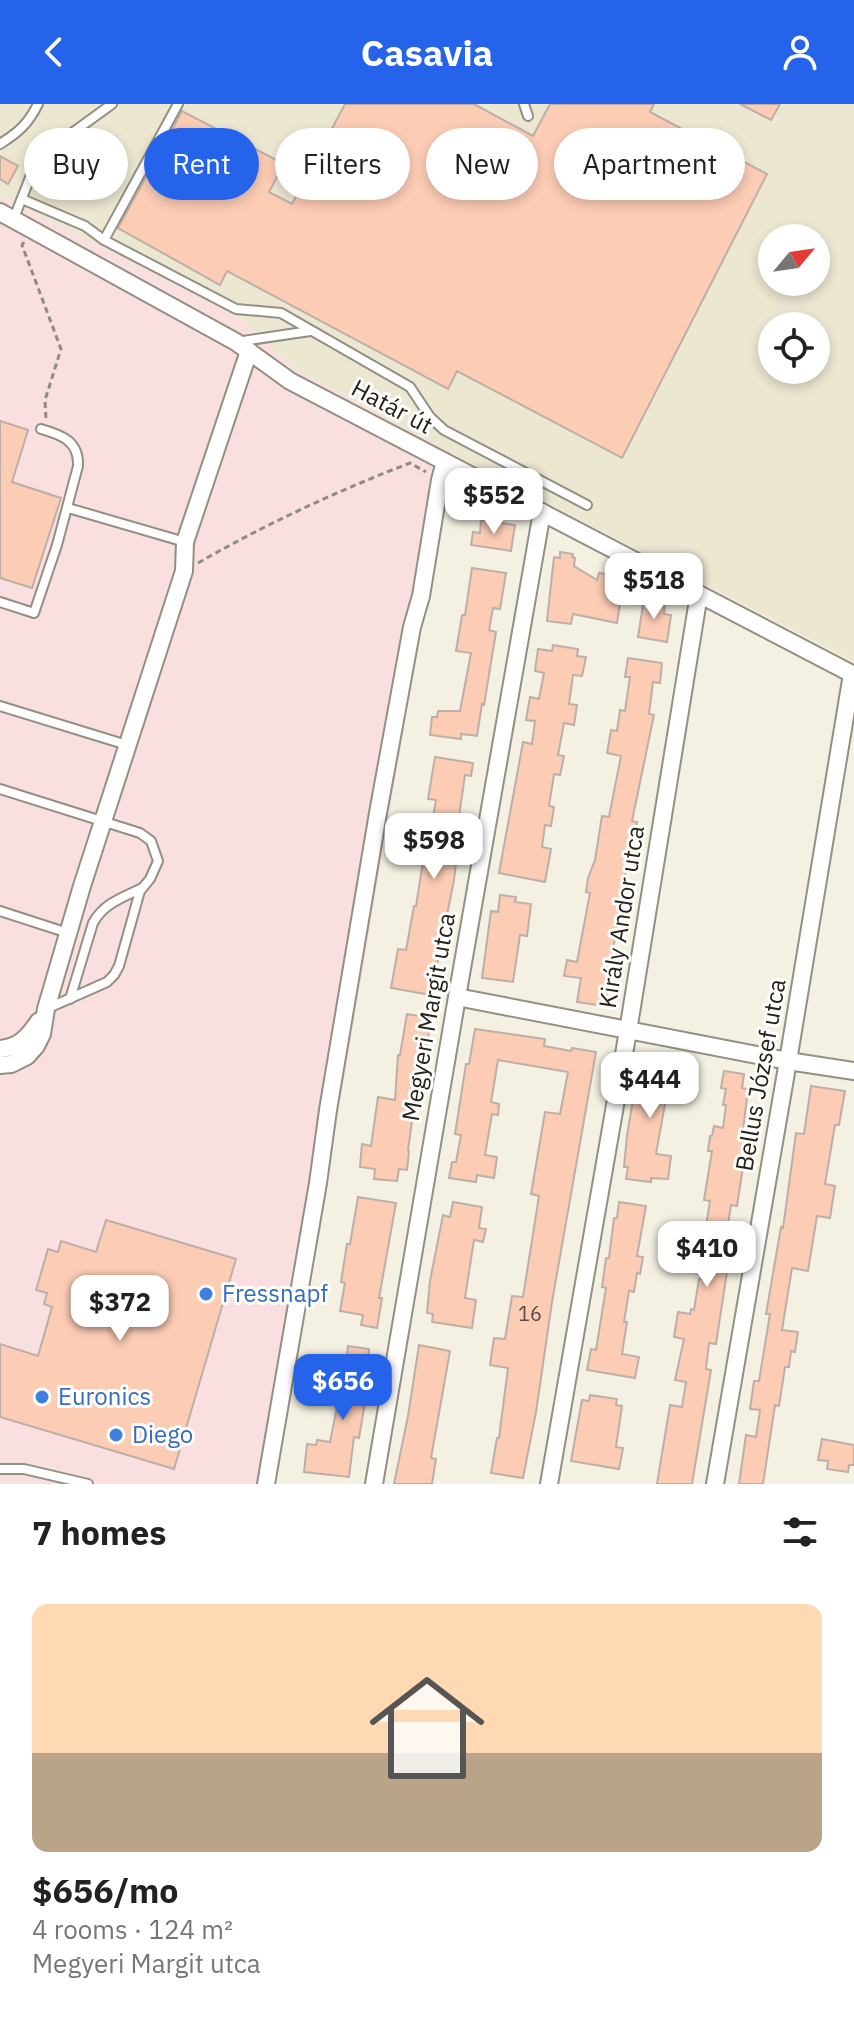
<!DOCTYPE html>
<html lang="en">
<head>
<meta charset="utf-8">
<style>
	:root { --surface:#fff; --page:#f6f6f6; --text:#222; --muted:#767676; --accent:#2563eb }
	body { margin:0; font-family:"IBM Plex Sans",sans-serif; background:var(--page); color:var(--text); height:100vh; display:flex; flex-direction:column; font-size:30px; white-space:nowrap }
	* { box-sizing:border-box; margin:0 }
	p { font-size:26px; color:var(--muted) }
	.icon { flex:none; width:44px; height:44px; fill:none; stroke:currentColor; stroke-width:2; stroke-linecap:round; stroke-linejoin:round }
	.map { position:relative; height:1380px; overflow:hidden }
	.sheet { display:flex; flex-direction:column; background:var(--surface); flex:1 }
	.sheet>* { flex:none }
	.guide { position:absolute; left:24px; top:24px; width:806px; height:72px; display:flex; gap:16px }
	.needle { width:52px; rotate:61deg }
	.tools { position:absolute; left:758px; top:120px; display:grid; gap:16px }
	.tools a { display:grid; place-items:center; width:72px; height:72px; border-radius:50%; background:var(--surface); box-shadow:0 4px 12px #0003; font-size:40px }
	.price { position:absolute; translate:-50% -68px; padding:0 18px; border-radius:16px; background:#fff; color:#222; font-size:26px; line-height:52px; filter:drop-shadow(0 2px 4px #0008) }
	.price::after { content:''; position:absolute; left:50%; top:48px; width:24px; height:18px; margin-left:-12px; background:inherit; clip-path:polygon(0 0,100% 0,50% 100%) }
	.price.active { background:var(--accent); color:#fff }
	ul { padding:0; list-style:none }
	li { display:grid; align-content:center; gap:16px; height:424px; padding:0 32px }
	li span { display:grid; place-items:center; height:248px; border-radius:16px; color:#555 }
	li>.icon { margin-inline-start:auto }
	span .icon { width:144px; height:144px; fill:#fffc; stroke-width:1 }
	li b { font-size:34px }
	h2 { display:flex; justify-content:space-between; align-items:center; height:96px; padding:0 32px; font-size:34px }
	.chip { padding:0 28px; border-radius:36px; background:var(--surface); box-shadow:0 4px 12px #0003; font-size:28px; line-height:72px }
	.chip.active { background:var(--accent); color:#fff }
	header { display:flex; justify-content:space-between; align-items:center; height:104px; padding:0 32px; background:var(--accent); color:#fff; font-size:36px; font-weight:700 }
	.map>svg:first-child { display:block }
	.commercial { fill:#fadfe1 }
	.built { fill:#ece7d1; fill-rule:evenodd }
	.building { fill:#fcccb5; stroke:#bdafa8; stroke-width:2 }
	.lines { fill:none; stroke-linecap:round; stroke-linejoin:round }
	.service-casing { stroke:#938f82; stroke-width:12 }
	.minor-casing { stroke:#938f82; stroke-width:20 }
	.path { stroke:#8f8d82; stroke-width:3; stroke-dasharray:6 4; stroke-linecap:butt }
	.service { stroke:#fff; stroke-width:8 }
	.minor { stroke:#fff; stroke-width:16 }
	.shop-dot { fill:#3f7fe0; stroke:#fffefb; stroke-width:3 }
	.labels { text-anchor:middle; stroke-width:6; stroke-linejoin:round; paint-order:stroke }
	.number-label { font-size:20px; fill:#594c42 }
	.street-label { font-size:24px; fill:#23211c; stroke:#fffefb }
	.shop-label { font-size:24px; fill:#366cbe; stroke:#fffefb; text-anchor:start }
</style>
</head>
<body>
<header><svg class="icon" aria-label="back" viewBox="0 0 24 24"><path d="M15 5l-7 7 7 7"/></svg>Casavia<svg class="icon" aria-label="person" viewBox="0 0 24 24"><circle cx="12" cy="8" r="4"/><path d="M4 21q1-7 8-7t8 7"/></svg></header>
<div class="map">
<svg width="854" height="1380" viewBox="0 0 854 1380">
	<rect width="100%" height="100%" fill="#f4f1e2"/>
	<path class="commercial" d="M0,92L241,214L294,264L451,349L275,1380H0Z"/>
	<path class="built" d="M0,0H854V558L451,349L294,264L241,214L0,92ZM772,134H816V178H772ZM772,222H816V266H772Z"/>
	<g class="building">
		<path d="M345,0H474L533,32L550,0H654L650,8L767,70L622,354L457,267L448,285L227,167L220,181L118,124L182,7L284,60L269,88L292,100Z"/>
		<path d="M740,0H780L771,16Z"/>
		<path d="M0,52L18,62L8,80L0,75Z"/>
		<path d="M0,317L28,326L12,378L61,394L32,484L0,474Z"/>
		<path d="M481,416L515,421L511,447L471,441L473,428L480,429Z"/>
		<path d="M560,448L573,450L572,453L575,454L574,462L597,476L599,469L616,472V479L623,481L617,519L573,510L571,520L547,517L554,453L560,454Z"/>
		<path d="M472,464L506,469L500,505L493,504L489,526L496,528L484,601L482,600L477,632L461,630V635L430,631L432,613H437L438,607H460L471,549L456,547L462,511H465Z"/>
		<path d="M644,495L665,498L664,510L671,511L667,538L638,533Z"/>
		<path d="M553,541L578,545L577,552L586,553L582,572L573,571L569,600L577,601L574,621L564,619L558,651L564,652L562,662L560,671L554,670L553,677L549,702L554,703L551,722L545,721L542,743L551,745L545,778L499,769L523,638L532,640L535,617L526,616L530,593L539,595L544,569L535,567L538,545L552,547Z"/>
		<path d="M628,554L662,559L660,579L653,578L649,610L654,611L632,717L637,718L630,756H628L618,812L605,902L577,898L581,874L564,872L567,856L577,858L590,789L586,788L588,774L595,756L602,712L609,713L621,652L607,649L611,626L617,627L620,606L625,607L630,573H625Z"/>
		<path d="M435,653L473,659L471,672L465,671L458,719L464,720L461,736L455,735L450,758L456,759L454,776L431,891L391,884L398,845L406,846L414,802H416L426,739L423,738L426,723L431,724L436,696L428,695Z"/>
		<path d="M500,791L516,793L515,798L531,800L527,832L520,831L513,878L482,874L491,807L498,808Z"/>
		<path d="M407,910L431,914L427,940L422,939L419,968H421L418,988H416L408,1046L409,1047L407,1066L399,1065L397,1077L374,1075L375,1065L360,1063L362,1040L371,1042L378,993L395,996L398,951H400Z"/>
		<path d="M475,925L545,935L544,942L571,947L572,944L596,948L552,1198L536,1308L523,1374L491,1369L497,1334H499L508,1264L490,1261L494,1234L505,1235L512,1192L523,1193L539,1092L531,1090L545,1008L560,1010L568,968L498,956L491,998L499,1000L498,1011L492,1010L485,1051L497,1053L494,1074L477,1071L476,1078L449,1074L452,1058H456L461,1031L455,1030L466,960H469Z"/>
		<path d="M653,955L671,957V961L685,963L681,991L667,989L656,1050L671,1052L668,1075L651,1074V1078L626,1075L628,1063H624L627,1032L639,959L652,961Z"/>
		<path d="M724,967L744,970L742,984L748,985L743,1027L751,1028L748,1043H746L737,1102L731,1101L721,1167L727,1168L716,1240L709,1239L706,1265L711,1266L692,1380H657L670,1301L682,1303L686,1278L675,1276L684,1235L674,1233L678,1208L690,1210L691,1205L694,1206L699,1175L707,1176L712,1147L702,1146L710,1097L704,1096L712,1047H708L710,1032H712L714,1022L723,1024L726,1001H723L726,985L721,984Z"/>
		<path d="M811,982L845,987L839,1021H835L825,1080L835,1082L830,1114L817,1112L808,1167L792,1164L782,1226L798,1228L795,1248L791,1247L789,1263H785L779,1302L775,1301L763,1380H739L746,1331L756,1333L760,1306L750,1305L754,1277H759L770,1210H766L781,1123L783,1124L796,1029L804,1030Z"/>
		<path d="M358,1093L396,1099L379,1194H382L377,1224L361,1221L363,1211L340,1207L345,1179L341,1178L347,1140H350Z"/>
		<path d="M453,1098L482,1103L479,1124L486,1125L483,1138L474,1136L465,1194L476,1196L472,1224L432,1218L433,1210L427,1209L430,1177L443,1111L450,1113Z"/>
		<path d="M619,1098L646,1102L637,1152L643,1153L640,1170L637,1169L634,1188L629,1187L624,1218H627L622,1250L639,1253L635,1274L587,1266L591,1245L596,1246L606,1184L602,1183L606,1154H609L614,1114H617Z"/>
		<path d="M106,1116L236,1155L174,1365L0,1313V1240L38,1252L52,1203L44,1200L47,1189L36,1186L48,1145L58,1148L61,1137L96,1148Z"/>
		<path d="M419,1241L450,1247L431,1354L436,1355L432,1380H394L408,1312Z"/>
		<path d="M348,1242L369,1245L363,1292L366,1293L359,1334L354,1333L349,1373L304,1368L307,1340L316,1341L317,1336L330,1338L340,1288H343Z"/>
		<path d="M590,1291L617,1295L616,1301L622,1302L616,1343L623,1344L619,1365L571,1357L582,1296L589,1297Z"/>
		<path d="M822,1335L854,1341V1361H849L848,1368L827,1365L828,1357L818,1356Z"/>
	</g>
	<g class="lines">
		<g class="service-casing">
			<g id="service">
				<path d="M524,0L528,12"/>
				<path d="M0,40C19,28 28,20 38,0"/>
				<path d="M22,95L85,122L104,136L236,205L281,209L410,283L430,313L444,326L587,401"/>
				<path d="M14,114L35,61L50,45L112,0"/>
				<path d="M104,136L178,0"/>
				<path d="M236,238L310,227"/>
				<path d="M68,404L185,438"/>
				<path d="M0,498L34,509L57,441L78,362C79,337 62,331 41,325"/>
				<path d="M0,602L127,641"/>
				<path d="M0,685L140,729L151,737L158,757L150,775L140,787L119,862L114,871L107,878L46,905"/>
				<path d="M0,807L68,829"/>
				<path d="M70,895L93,819C104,799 122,794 142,784"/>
				<path d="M0,1365H24L88,1380"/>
			</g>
		</g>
		<g class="minor-casing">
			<g id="minor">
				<path d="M0,108L236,238L290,277L854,571"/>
				<path d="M457,893L788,957L854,967"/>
				<path d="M0,945C20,943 28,933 39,917"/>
				<path d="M0,961L11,960L27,952L36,942L42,930L46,905L82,782L184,467L185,438L249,247"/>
				<path d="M266,1380L318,1079L328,1006L378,709L412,523L421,492L440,376L445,358"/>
				<path d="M374,1380L457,893L542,408"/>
				<path d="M549,1380L628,927L699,490"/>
				<path d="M715,1380L788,957L852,570"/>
			</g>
		</g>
		<g class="path">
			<path d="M24,138L22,141L61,245L45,296L46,316"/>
			<path d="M198,459C266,420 337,387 410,359L426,368"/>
		</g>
		<use href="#service" class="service"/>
		<use href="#minor" class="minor"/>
	</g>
	<g class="shop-dot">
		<circle cx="206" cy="1190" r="8"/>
		<circle cx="42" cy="1293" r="8"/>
		<circle cx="116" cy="1331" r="8"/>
	</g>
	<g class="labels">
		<g class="number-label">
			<text x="530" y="1217">16</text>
		</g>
		<g class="street-label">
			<text transform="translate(392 303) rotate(28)" y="8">Határ út</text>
			<text transform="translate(622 813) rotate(-81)" y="8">Király Andor utca</text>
			<text transform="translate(429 913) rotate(-80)" y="8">Megyeri Margit utca</text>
			<text transform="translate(761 971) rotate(-80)" y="8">Bellus József utca</text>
		</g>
		<g class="shop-label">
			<text x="222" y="1198">Fressnapf</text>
			<text x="58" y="1301">Euronics</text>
			<text x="132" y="1339">Diego</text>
		</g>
	</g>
</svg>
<div class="tools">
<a><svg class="needle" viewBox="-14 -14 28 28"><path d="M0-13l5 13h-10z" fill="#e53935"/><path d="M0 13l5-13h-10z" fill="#767676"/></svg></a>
<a><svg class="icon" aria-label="locate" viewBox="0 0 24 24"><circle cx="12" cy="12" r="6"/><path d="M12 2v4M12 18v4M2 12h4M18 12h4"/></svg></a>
</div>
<b class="price" style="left:494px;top:432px">$552</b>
<b class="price" style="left:654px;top:517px">$518</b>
<b class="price" style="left:434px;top:777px">$598</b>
<b class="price" style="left:650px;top:1016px">$444</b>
<b class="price" style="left:707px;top:1185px">$410</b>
<b class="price" style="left:120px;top:1239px">$372</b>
<b class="price active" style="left:343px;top:1318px">$656</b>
<div class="guide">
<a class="chip">Buy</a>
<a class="chip active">Rent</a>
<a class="chip">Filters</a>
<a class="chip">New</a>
<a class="chip">Apartment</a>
</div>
</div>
<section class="sheet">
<h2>7 homes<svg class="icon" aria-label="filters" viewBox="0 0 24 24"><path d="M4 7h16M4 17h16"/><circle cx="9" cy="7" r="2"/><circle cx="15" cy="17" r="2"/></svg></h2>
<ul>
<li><span style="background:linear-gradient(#ffd9b3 60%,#b9a48a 0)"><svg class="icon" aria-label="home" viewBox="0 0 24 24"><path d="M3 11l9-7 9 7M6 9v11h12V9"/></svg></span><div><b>$656/mo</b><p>4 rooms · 124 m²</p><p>Megyeri Margit utca</p></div></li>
</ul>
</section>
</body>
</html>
